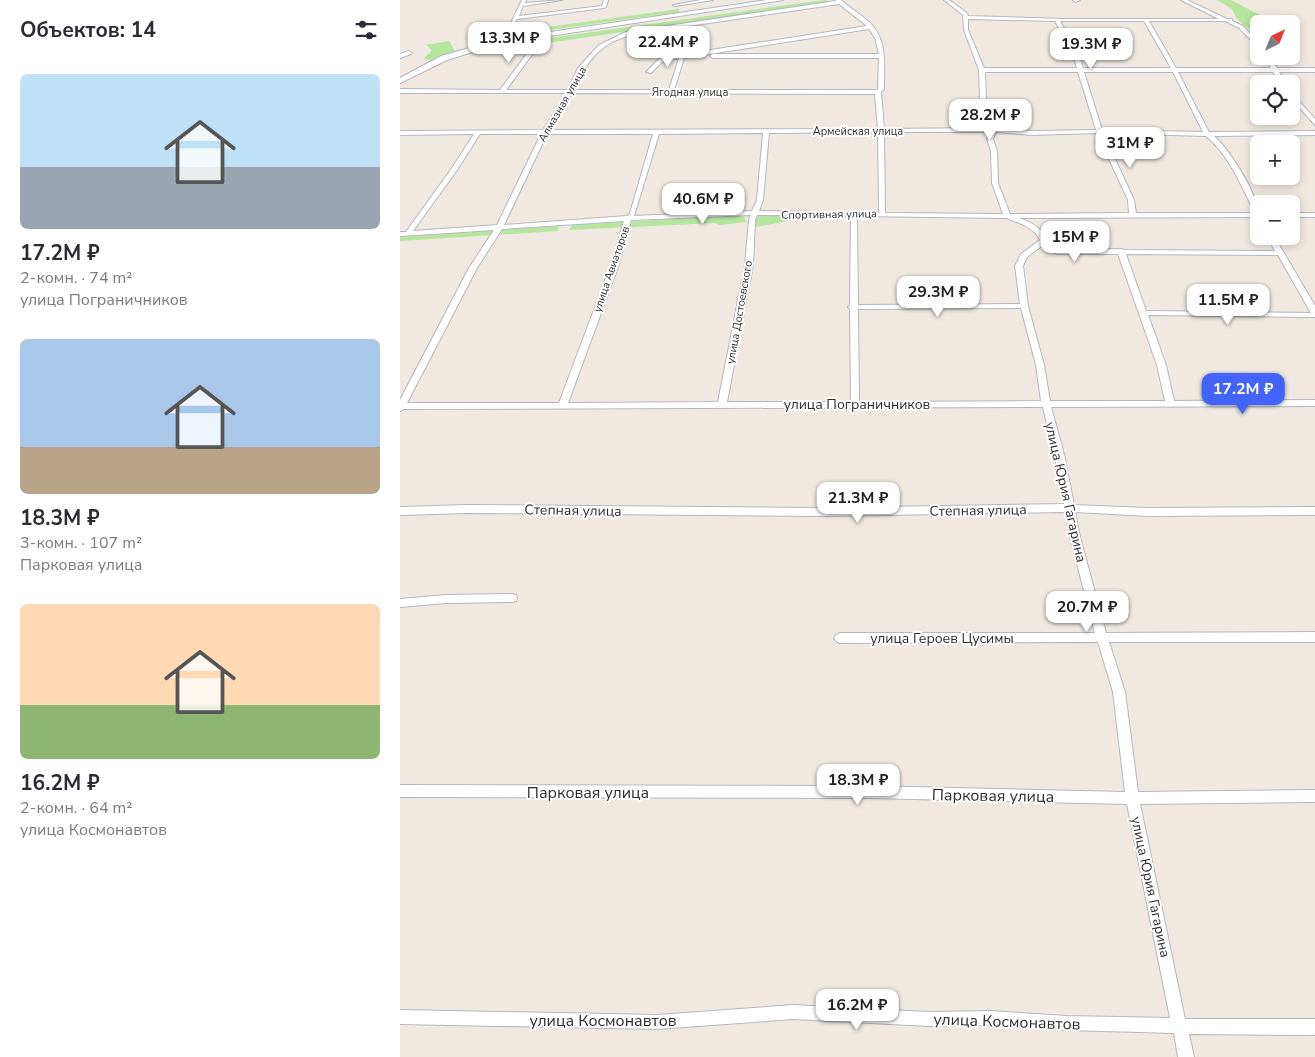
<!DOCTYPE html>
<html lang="ru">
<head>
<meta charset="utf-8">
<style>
	:root { --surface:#fff; --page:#f7f7f7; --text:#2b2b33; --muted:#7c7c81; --accent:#4264fb }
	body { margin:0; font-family:"Nunito Sans",sans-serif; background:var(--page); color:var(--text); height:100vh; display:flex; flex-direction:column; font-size:19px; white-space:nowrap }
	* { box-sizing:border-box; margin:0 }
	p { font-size:16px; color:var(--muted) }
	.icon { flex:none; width:28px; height:28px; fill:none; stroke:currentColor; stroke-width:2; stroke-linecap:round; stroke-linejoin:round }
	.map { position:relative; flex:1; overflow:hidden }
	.side { display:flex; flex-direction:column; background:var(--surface); width:400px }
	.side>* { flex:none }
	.needle { width:32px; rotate:43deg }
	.controls { position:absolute; left:850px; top:15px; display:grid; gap:10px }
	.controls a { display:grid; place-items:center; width:50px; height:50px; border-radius:8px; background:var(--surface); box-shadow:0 2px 8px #0003; font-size:25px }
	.price { position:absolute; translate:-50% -42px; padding:0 11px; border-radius:10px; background:#fff; color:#222; font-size:16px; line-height:32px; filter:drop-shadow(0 1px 2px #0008) }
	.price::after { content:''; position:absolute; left:50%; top:30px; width:15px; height:11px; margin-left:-8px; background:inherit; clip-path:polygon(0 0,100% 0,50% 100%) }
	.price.current { background:var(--accent); color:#fff }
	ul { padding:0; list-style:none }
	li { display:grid; align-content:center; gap:10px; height:265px; padding:0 20px }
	li span { display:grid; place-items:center; height:155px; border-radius:8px; color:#555 }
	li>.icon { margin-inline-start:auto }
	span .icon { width:90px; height:90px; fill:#fffc; stroke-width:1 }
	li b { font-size:21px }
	h2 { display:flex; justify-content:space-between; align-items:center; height:60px; padding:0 20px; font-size:21px }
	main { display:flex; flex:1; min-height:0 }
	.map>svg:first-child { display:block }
	.green { fill:#b6e59e }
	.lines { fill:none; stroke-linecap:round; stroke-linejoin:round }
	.street-casing { stroke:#b4b7c1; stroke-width:2 }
	.secondary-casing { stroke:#b4b7c1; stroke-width:2 }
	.street { fill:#fff; fill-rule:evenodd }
	.secondary { fill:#fff; fill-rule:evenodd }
	.labels { text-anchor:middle; stroke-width:4; stroke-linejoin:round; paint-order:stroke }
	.far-street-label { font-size:11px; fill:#2e2e2e; stroke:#fff }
	.street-label { font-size:14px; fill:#2e2e2e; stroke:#fff }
	.near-street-label { font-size:16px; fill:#2e2e2e; stroke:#fff }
</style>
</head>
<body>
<main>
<section class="side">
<h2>Объектов: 14<svg class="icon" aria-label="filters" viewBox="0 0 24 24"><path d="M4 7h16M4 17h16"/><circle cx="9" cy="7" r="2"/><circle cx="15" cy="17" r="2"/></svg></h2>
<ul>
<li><span style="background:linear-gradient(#bfe0f5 60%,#9aa5b1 0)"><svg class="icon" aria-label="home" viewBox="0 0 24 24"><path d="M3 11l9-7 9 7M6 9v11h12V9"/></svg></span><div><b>17.2M ₽</b><p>2-комн. · 74 m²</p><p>улица Пограничников</p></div></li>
<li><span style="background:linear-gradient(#a9c7e8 70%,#b9a48a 0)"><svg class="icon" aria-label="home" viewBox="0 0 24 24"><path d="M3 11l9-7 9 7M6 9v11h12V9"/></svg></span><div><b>18.3M ₽</b><p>3-комн. · 107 m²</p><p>Парковая улица</p></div></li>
<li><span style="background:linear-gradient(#ffd9b3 65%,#8fb573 0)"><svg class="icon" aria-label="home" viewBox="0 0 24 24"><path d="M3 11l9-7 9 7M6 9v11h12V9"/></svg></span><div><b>16.2M ₽</b><p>2-комн. · 64 m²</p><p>улица Космонавтов</p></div></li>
</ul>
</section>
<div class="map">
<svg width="915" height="1057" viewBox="0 0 915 1057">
	<rect width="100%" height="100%" fill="#efe9e1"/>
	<g class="green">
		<path d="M424,0L431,2L140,44L142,39Z"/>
		<path d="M817,0H831L860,15L866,24H859V32C848,31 835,19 832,9Z"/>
		<path d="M279,9V12L113,35L111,32Z"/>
		<path d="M49,41L56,53L33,60L24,59L32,50L26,45Z"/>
		<path d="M389,211L388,221L356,227L351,225L358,214Z"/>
		<path d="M344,215L346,222L320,225L315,223L169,230L172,225Z"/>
		<path d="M159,226L158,231L0,241V237Z"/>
	</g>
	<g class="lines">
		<g class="street-casing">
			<g id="street">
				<path d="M122,0H126L125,3L162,0L123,6L119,16L202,6L204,0H208L206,7L204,8L117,19L112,31L85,44L84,46H80V42L108,29Z"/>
				<path d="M301,0H313L275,6L273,5Z"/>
				<path d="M436,0H441C450,8 460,14 469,22C488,40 484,65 484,89L481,92L484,129L590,128L589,122L580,99L579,70L564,30L563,15L544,0H549L567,13L568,16L666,19H819L781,0H787L827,19H832V21L843,26L859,44V48L839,28L825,21H749L776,68H871L864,56H869L877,68H915V72H879L887,84H881L873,72H778L809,132L915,131V135L814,136C830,150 859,196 859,217L619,218C627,221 635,224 640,230C649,238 647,245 659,250L721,249L724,250L875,251L867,236H874L915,306V317L748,315L766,365L774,401L915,400V406L651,407L664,454L674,505L748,508L915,507V515L748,516L675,512L680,537L706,633L915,632V642H709L725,692L738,792L915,790V802L740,804L785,1019H915V1035L789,1034L794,1057H778L774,1033L667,1030L591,1025L529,1026L393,1019L257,1029L0,1024V1010L257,1015L393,1005L529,1012L591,1011L667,1016L770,1018L727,804L471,798L0,797V785L471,786L725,792L713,692L698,642L440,643L436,641L434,638L436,635L440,633H695L670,537L665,512L423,516L67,513L0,515V507L67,505L423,508L664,504L654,454L643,407L4,409L0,411V400L69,268L94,230L0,236V232H6L52,168L74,134L0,135V131L143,130L167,93H0V89L100,90L131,48V42L134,40L137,42V48L106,90H168L178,68L199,45L226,32L436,1ZM439,4L467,26L285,54L268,29ZM568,19L655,21L673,55L677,68H584L568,30ZM660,21H744L771,68H683L679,55ZM263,29L279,55L259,59L246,72L251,73L263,61L279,58L269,90H174C194,43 215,36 263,29ZM469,29L475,38L479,54H313L310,56L313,58H479L478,89L477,90H274L284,58ZM585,72H678L696,130L632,131L596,128L595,122L586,99ZM684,72H773L803,132L702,130ZM172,93L475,94L478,129L149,130ZM478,132L479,213L359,211L363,200L369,133ZM484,132H590L587,139L591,151L592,183L603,214L485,213ZM596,132L632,135L697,133L728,200L729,213L610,214L598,183L597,151L593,139ZM363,133L357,200L352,211L234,216L259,134ZM703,133L806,136C830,156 841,186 855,213H736L734,200ZM80,134H141L97,225L13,231L57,170ZM147,134H253L230,213L227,216L104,225ZM351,215L349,220L345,265L318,402L168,403L218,267L231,220ZM357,215L451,216L450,305L448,307L450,309L451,402H327L353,265L355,220ZM457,216L606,218C619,223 634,227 640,240L621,254L615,266L620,304L458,305ZM224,221L210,267L159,403H7L77,268L102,229ZM643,245L646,250L658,254H718L757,365L765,401H650L644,365L628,306L623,266L627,257ZM726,254L878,255L911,313L746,311ZM621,308L636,365L641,401L459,402L458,309Z"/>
				<path d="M673,0H680L675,2Z"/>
				<path d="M9,51L12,53L11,54L0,58V54Z"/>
				<path d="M891,92L915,119V125L891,98Z"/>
				<rect x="891" y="213" width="24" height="4"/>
				<path d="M112,594L116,595L117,598L116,601L112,602L46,603L0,607V599L46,595Z"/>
			</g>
		</g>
		<g class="secondary-casing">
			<path id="secondary" d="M367,0H383L98,44L47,60L0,83V78L41,56L97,40Z"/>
		</g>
		<use href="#street" class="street"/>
		<use href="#secondary" class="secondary"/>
	</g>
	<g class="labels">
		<g class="far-street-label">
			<text x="290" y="96">Ягодная улица</text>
			<text transform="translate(162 104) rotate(-60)" y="4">Алмазная улица</text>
			<text x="458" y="135">Армейская улица</text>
			<text transform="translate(429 214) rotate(-1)" y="4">Спортивная улица</text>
			<text transform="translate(211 269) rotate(-71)" y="4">улица Авиаторов</text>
			<text transform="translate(339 312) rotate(-80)" y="4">улица Достоевского</text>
		</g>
		<g class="street-label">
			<text x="457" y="409">улица Пограничников</text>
			<text transform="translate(666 492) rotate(77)" y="5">улица Юрия Гагарина</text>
			<text transform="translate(173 510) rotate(1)" y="5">Степная улица</text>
			<text transform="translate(578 510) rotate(-1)" y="5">Степная улица</text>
			<text x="542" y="643">улица Героев Цусимы</text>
			<text transform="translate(751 887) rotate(78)" y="5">улица Юрия Гагарина</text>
		</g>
		<g class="near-street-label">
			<text x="188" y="798">Парковая улица</text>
			<text transform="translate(593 795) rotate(1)" y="6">Парковая улица</text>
			<text x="203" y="1026">улица Космонавтов</text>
			<text transform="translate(607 1021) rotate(2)" y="6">улица Космонавтов</text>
		</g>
	</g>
</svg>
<div class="controls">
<a><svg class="needle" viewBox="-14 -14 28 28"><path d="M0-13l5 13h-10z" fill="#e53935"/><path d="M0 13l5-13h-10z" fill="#7c7c81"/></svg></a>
<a><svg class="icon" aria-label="locate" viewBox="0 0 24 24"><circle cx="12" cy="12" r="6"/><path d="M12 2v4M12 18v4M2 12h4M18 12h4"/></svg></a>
<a>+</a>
<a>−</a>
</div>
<b class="price" style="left:109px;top:64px">13.3M ₽</b>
<b class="price" style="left:268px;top:68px">22.4M ₽</b>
<b class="price" style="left:691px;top:70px">19.3M ₽</b>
<b class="price" style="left:590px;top:141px">28.2M ₽</b>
<b class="price" style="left:730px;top:169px">31M ₽</b>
<b class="price" style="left:303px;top:225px">40.6M ₽</b>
<b class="price" style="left:675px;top:263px">15M ₽</b>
<b class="price" style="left:538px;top:318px">29.3M ₽</b>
<b class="price" style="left:828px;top:326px">11.5M ₽</b>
<b class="price current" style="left:843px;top:415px">17.2M ₽</b>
<b class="price" style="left:458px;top:524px">21.3M ₽</b>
<b class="price" style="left:687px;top:633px">20.7M ₽</b>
<b class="price" style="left:458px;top:806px">18.3M ₽</b>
<b class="price" style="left:457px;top:1031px">16.2M ₽</b>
</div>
</main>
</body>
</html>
